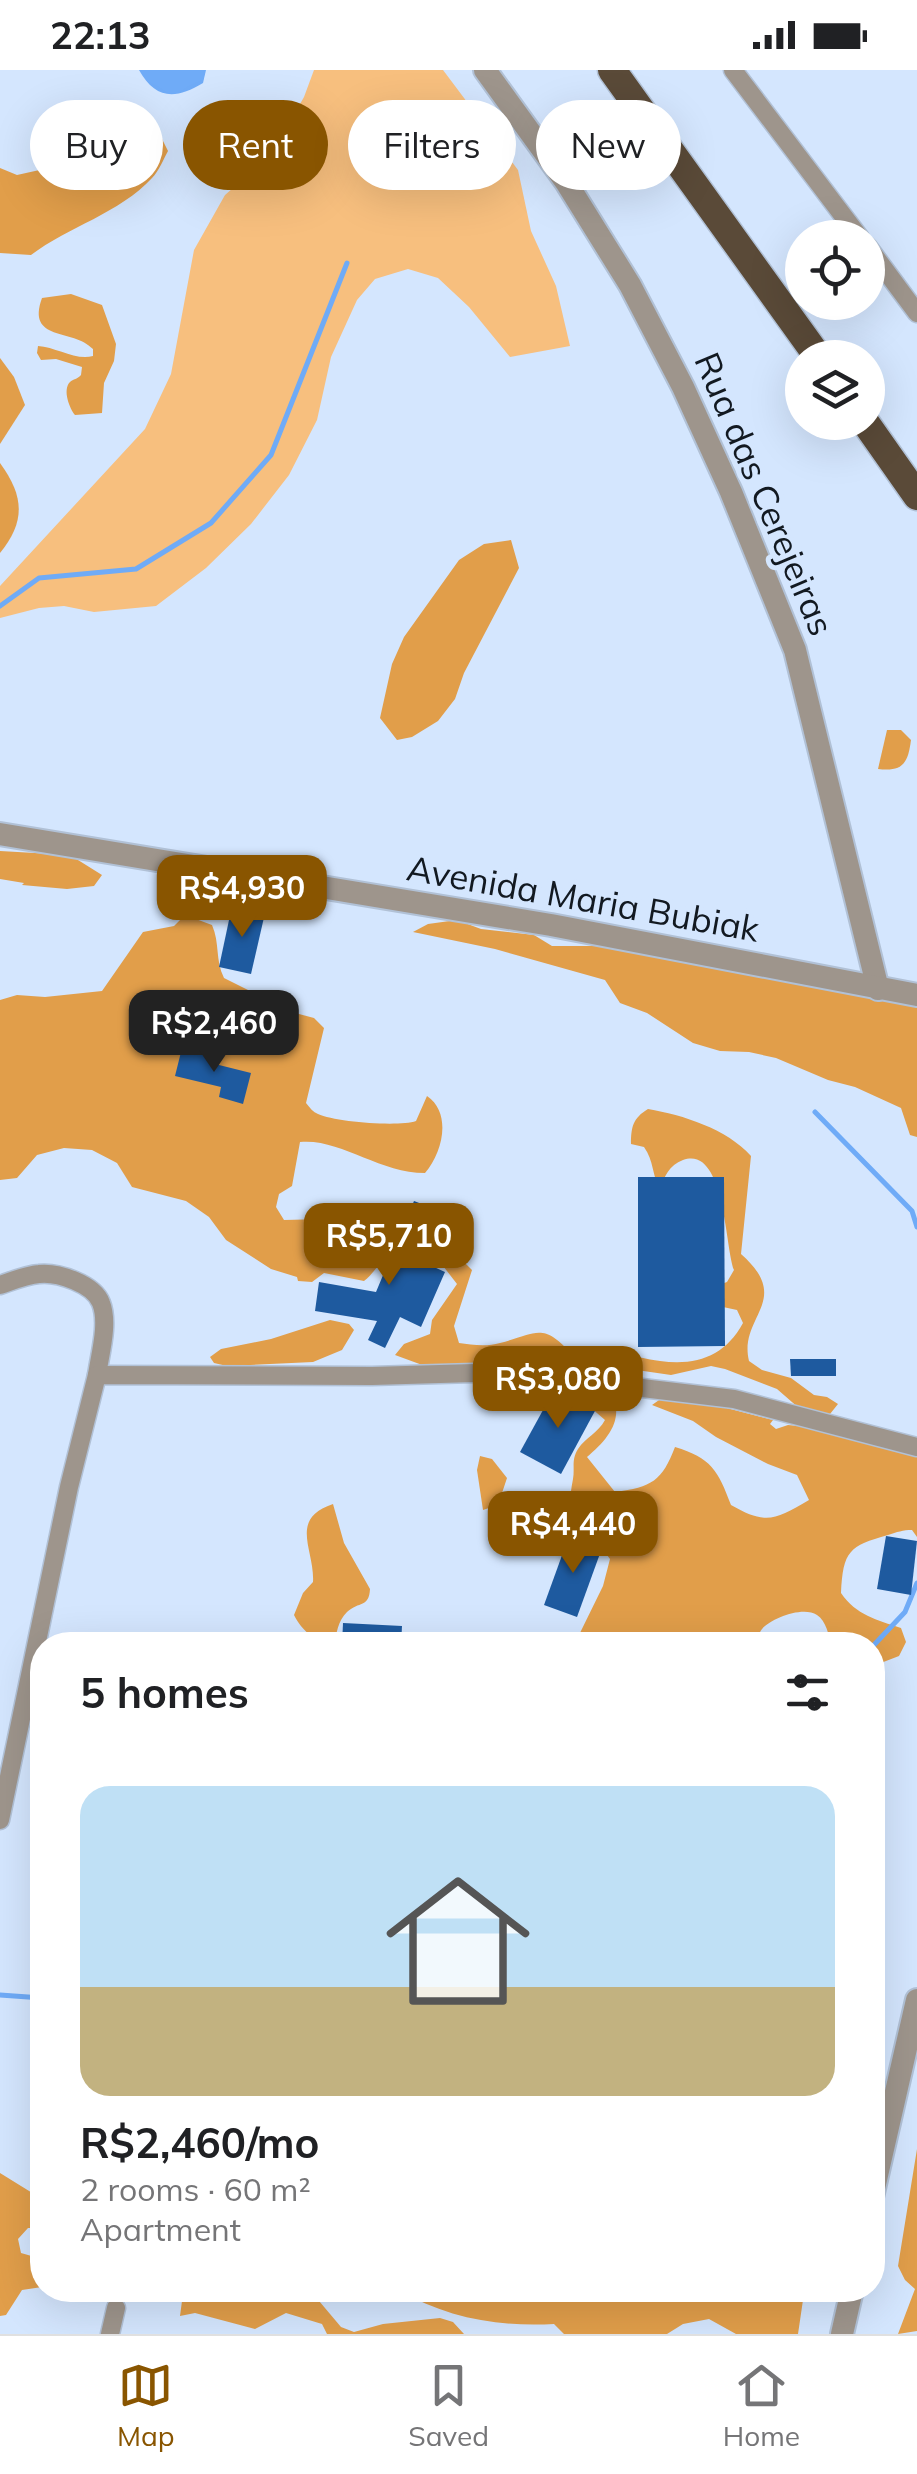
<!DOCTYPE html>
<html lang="en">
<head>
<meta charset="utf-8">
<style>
	:root { --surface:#fff; --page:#f2f2f2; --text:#202124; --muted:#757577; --line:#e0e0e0; --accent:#895500 }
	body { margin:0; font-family:Mulish,sans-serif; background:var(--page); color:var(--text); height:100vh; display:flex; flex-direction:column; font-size:38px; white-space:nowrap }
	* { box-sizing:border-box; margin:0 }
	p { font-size:32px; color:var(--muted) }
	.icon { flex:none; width:55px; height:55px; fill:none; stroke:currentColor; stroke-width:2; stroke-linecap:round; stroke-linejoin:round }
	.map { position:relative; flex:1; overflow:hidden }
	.details { position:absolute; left:30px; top:1562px; width:855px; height:670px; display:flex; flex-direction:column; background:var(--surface); border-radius:40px; box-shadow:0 10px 40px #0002 }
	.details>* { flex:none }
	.banner { position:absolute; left:30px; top:30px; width:858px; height:90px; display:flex; gap:20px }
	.tools { position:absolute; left:785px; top:150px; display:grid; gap:20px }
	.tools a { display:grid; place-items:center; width:100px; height:100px; border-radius:50%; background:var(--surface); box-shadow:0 10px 40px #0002; font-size:50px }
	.price { position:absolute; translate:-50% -85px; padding:0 22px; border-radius:20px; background:var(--accent); color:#fff; font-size:32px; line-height:65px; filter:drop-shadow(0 2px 5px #0008) }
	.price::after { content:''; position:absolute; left:50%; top:60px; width:30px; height:22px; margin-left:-15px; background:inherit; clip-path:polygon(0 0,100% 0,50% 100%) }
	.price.selected { background:#222; color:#fff }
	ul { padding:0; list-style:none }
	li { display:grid; align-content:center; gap:20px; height:530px; padding:0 50px }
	li span { display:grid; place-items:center; height:310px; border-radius:30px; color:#555 }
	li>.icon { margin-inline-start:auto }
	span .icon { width:180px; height:180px; fill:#fffc; stroke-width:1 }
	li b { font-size:42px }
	h2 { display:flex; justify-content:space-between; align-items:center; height:120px; padding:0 50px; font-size:42px }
	.chip { padding:0 35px; border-radius:45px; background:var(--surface); box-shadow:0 10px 40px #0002; font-size:35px; line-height:90px }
	.chip.selected { background:var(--accent); color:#fff }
	.status { display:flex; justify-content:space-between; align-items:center; height:70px; padding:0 50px; background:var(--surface); direction:ltr }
	.status svg { height:28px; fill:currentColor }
	.dock { display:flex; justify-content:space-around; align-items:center; height:140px; border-top:2px solid var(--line); background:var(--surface); font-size:28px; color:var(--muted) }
	.dock a { display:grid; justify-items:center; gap:5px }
	.dock .selected { color:var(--accent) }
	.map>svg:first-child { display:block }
	.green { fill:#f7bf7e }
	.forest { fill:#e19e4a }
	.water { fill:#6fabf7 }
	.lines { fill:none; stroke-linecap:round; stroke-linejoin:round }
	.stream { stroke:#6fabf7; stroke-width:5 }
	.building { fill:#1e5a9f }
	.minor-casing { stroke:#b1c1d6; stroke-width:21 }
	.tertiary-casing { stroke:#b1c1d6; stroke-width:26 }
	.trunk-casing { stroke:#b1c1d6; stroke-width:31 }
	.minor { stroke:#9e958c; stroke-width:18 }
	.tertiary { stroke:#9e958c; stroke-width:22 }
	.trunk { stroke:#5a4a38; stroke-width:28 }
	.labels { text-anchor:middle; stroke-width:10; stroke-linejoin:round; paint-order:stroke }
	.street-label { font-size:35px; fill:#121921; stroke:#d4e6fe }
</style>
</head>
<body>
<div class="status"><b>22:13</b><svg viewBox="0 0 49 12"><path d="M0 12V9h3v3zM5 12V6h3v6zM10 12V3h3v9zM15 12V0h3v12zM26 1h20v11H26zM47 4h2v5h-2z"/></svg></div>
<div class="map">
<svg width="917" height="2264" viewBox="0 0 917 2264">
	<rect width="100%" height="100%" fill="#d4e6fe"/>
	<path class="green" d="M314,0H443L518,100L531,161L556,216L570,276L510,287L469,237L438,208L408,199L375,209L357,230L331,287L317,350L289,405L251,454L206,498L156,536L94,542L64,536L39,538L0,548V516L145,359L171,304L194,180L225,125L271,85L304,27Z"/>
	<g class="forest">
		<path d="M155,55L168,81C163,90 159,101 152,108C120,143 68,157 31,185L0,183V98L17,105L44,99L65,114L87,120L130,66Z"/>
		<path d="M71,224L102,235L116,274L114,291L104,313L102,343L75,345C70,339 62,320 70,312C73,309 78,309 81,305L82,297L56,289L41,290L37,283L38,276C56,277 76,291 93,286V279C73,258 26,272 42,228Z"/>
		<path d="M0,288L14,307L25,335L0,374Z"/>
		<path d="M0,393C24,426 26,451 0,483Z"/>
		<path d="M511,470L519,498L464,603L455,629L438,651L412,667L397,670L380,648L392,594L404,567L459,490L484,474Z"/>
		<path d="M887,660H901L911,670C908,693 903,702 878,699Z"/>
		<path d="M0,781L70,785L102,805L94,816L67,819L22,815L24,813L0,809Z"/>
		<path d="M185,845L212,855C220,873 215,890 224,908L264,928L278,929L284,940L314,948L324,958L306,1033C310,1038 313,1042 318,1044C335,1052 399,1057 416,1051L427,1026C452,1043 443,1082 425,1103C379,1103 340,1068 300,1072L292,1116L279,1124L276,1137L284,1150L325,1149L350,1159L389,1143L403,1157L462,1190L472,1200L454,1256L459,1273C472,1275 487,1277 500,1273C536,1264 543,1251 572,1285C579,1293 590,1296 597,1305L425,1296L395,1285L404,1274L430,1264L432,1250L457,1214L440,1192L402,1167C385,1181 380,1198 364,1211L324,1203L312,1212L298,1211L297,1207L271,1199L226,1170L209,1147L186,1131L132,1117L117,1093L92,1080L64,1078L37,1085L17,1108L0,1110V930L17,925L45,927L102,921L143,862L174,856Z"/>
		<path d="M457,850L481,859L534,865L552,876H629L917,928V1067L910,1065L901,1038L855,1017L828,1010L776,988L749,982L720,981L693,973L647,943L620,933L605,910L495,879L413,862L428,854Z"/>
		<path d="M648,1039C683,1045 727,1059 751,1086L741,1184C794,1231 738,1246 749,1291L762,1300L791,1308L814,1325L827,1327L838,1334L830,1344L800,1339L777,1319L725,1299L711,1296L671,1305L616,1297L605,1289C624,1280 640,1289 660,1291C697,1296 725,1286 743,1253L737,1240L709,1234L713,1217L727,1212L734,1200C725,1176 725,1075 683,1090C669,1095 664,1107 660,1120C652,1105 654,1091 644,1077L631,1074C631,1057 633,1048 648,1039Z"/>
		<path d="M330,1250L349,1254L354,1260L342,1280L313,1292L227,1296L214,1293L210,1287L221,1279L271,1269Z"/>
		<path d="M560,1311L606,1315C628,1344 611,1367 587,1387L615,1422C652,1417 662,1411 675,1377C711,1388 718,1400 731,1435C766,1455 775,1450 809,1430L797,1405L768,1394L716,1367L693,1351L652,1335L669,1323L773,1350L770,1354L776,1359L788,1355L830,1359L855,1371L868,1370L917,1384V1467L912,1460C903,1460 897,1462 888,1465C849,1476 843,1481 841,1523C856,1545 877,1550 901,1558L906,1572L899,1586L873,1596L872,1575H831C829,1565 826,1551 817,1545C803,1536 772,1548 762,1559C758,1564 757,1570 754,1575H578V1567L603,1516L610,1489C583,1450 562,1467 573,1409C575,1398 571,1390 578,1379C586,1367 598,1363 605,1350Z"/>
		<path d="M480,1386L492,1389L507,1408L498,1435L483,1440L477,1400Z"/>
		<path d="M333,1434L344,1473L370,1519C369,1538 359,1531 347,1542C338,1551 336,1563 335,1575C318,1575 301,1560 294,1545L303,1523L313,1512C315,1480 288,1449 333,1434Z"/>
		<path d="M917,2079V2261L898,2264L915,2219L905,2210L898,2196Z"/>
		<path d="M0,2103L42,2129V2158H28L18,2169L21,2183L42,2189V2217L22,2220L6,2245L0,2246Z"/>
		<path d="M175,2220H319L314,2225L341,2257L354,2262L383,2254L440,2248L453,2252L464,2264H327L322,2254L286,2243L255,2259L195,2243L180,2246L182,2231Z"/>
		<path d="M399,2220H796L803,2230L798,2264H736L709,2249L683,2254L667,2264H564L554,2254C499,2257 446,2248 399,2220Z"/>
	</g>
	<path class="water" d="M139,0H206L203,13C175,30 155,29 139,0Z"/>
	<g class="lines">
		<g class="stream">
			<path d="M0,536L39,508L136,499L211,453L271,385L347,193"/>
			<path d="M815,1042L912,1141L917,1157"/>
			<path d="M872,1577L905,1542L917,1513"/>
			<path d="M0,1925L42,1928"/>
		</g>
	</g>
	<g class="building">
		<path d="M79,60L101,66L87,120L65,114Z"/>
		<path d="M232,836L265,843L251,904L219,897Z"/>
		<path d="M182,978L213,986L211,993L251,1003L243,1034L219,1027L221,1017L175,1006Z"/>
		<path d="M638,1107H724L725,1276L638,1277Z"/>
		<path d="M414,1131L427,1136L411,1176L416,1178L412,1187L445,1202L421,1257L400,1247L385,1278L368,1270L377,1251L315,1241L319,1212L376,1222Z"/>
		<path d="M790,1289H836V1306H791Z"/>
		<path d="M554,1320L563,1321L596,1339L561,1404L520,1382Z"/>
		<path d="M569,1466L602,1478L577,1547L544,1535Z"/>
		<path d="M886,1466L917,1471L911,1525L877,1519Z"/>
		<path d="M343,1553L402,1556L401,1575H342Z"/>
	</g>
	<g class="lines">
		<g class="minor-casing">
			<g id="minor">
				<path d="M733,0L860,168"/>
				<path d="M868,177L917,243"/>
				<path d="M0,1215C12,1211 26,1205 39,1204C58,1202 94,1214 101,1233C109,1253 100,1284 97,1305"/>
				<path d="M0,1750L69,1417L97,1305L372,1306L508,1302L734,1329L917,1377"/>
				<path d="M110,2264L116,2238"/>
			</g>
		</g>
		<g class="tertiary-casing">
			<g id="tertiary">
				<path d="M485,0L566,112L630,215L683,317L731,422L795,580L878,919"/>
				<path d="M0,764L551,855L917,925"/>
				<path d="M872,2127L917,1930"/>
				<path d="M842,2264L852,2220"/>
			</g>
		</g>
		<g class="trunk-casing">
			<g id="trunk">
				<path d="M612,0L819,288"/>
				<path d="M865,352L917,426"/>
			</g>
		</g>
		<use href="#minor" class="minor"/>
		<use href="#tertiary" class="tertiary"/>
		<use href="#trunk" class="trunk"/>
	</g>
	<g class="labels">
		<g class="street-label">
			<text transform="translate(764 424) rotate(67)" y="12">Rua das Cerejeiras</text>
			<text transform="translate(583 829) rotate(10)" y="12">Avenida Maria Bubiak</text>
		</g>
	</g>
</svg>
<div class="tools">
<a><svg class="icon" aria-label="locate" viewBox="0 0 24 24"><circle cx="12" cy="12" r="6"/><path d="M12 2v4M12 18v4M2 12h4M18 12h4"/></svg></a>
<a><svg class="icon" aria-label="layers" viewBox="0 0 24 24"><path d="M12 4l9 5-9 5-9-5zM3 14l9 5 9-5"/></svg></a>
</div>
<b class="price" style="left:242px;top:870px">R$4,930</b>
<b class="price selected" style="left:214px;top:1005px">R$2,460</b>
<b class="price" style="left:389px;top:1218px">R$5,710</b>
<b class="price" style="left:558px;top:1361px">R$3,080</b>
<b class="price" style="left:573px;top:1506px">R$4,440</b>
<div class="banner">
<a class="chip">Buy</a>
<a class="chip selected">Rent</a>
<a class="chip">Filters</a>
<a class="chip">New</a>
</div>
<section class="details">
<h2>5 homes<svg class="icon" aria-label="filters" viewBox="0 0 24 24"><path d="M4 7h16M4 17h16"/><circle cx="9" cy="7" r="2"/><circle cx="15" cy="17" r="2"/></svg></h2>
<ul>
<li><span style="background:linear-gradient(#bfe0f5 65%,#c2b280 0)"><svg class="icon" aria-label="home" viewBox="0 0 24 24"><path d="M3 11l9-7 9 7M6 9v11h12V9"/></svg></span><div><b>R$2,460/mo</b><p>2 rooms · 60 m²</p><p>Apartment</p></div></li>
</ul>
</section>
</div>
<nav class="dock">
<a class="selected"><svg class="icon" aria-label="map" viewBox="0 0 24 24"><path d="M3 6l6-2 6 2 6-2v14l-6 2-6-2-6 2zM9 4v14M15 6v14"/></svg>Map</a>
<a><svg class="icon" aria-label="saved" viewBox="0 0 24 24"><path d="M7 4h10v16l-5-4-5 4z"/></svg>Saved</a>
<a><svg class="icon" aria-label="home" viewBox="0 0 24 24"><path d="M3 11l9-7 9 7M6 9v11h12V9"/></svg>Home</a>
</nav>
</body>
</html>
